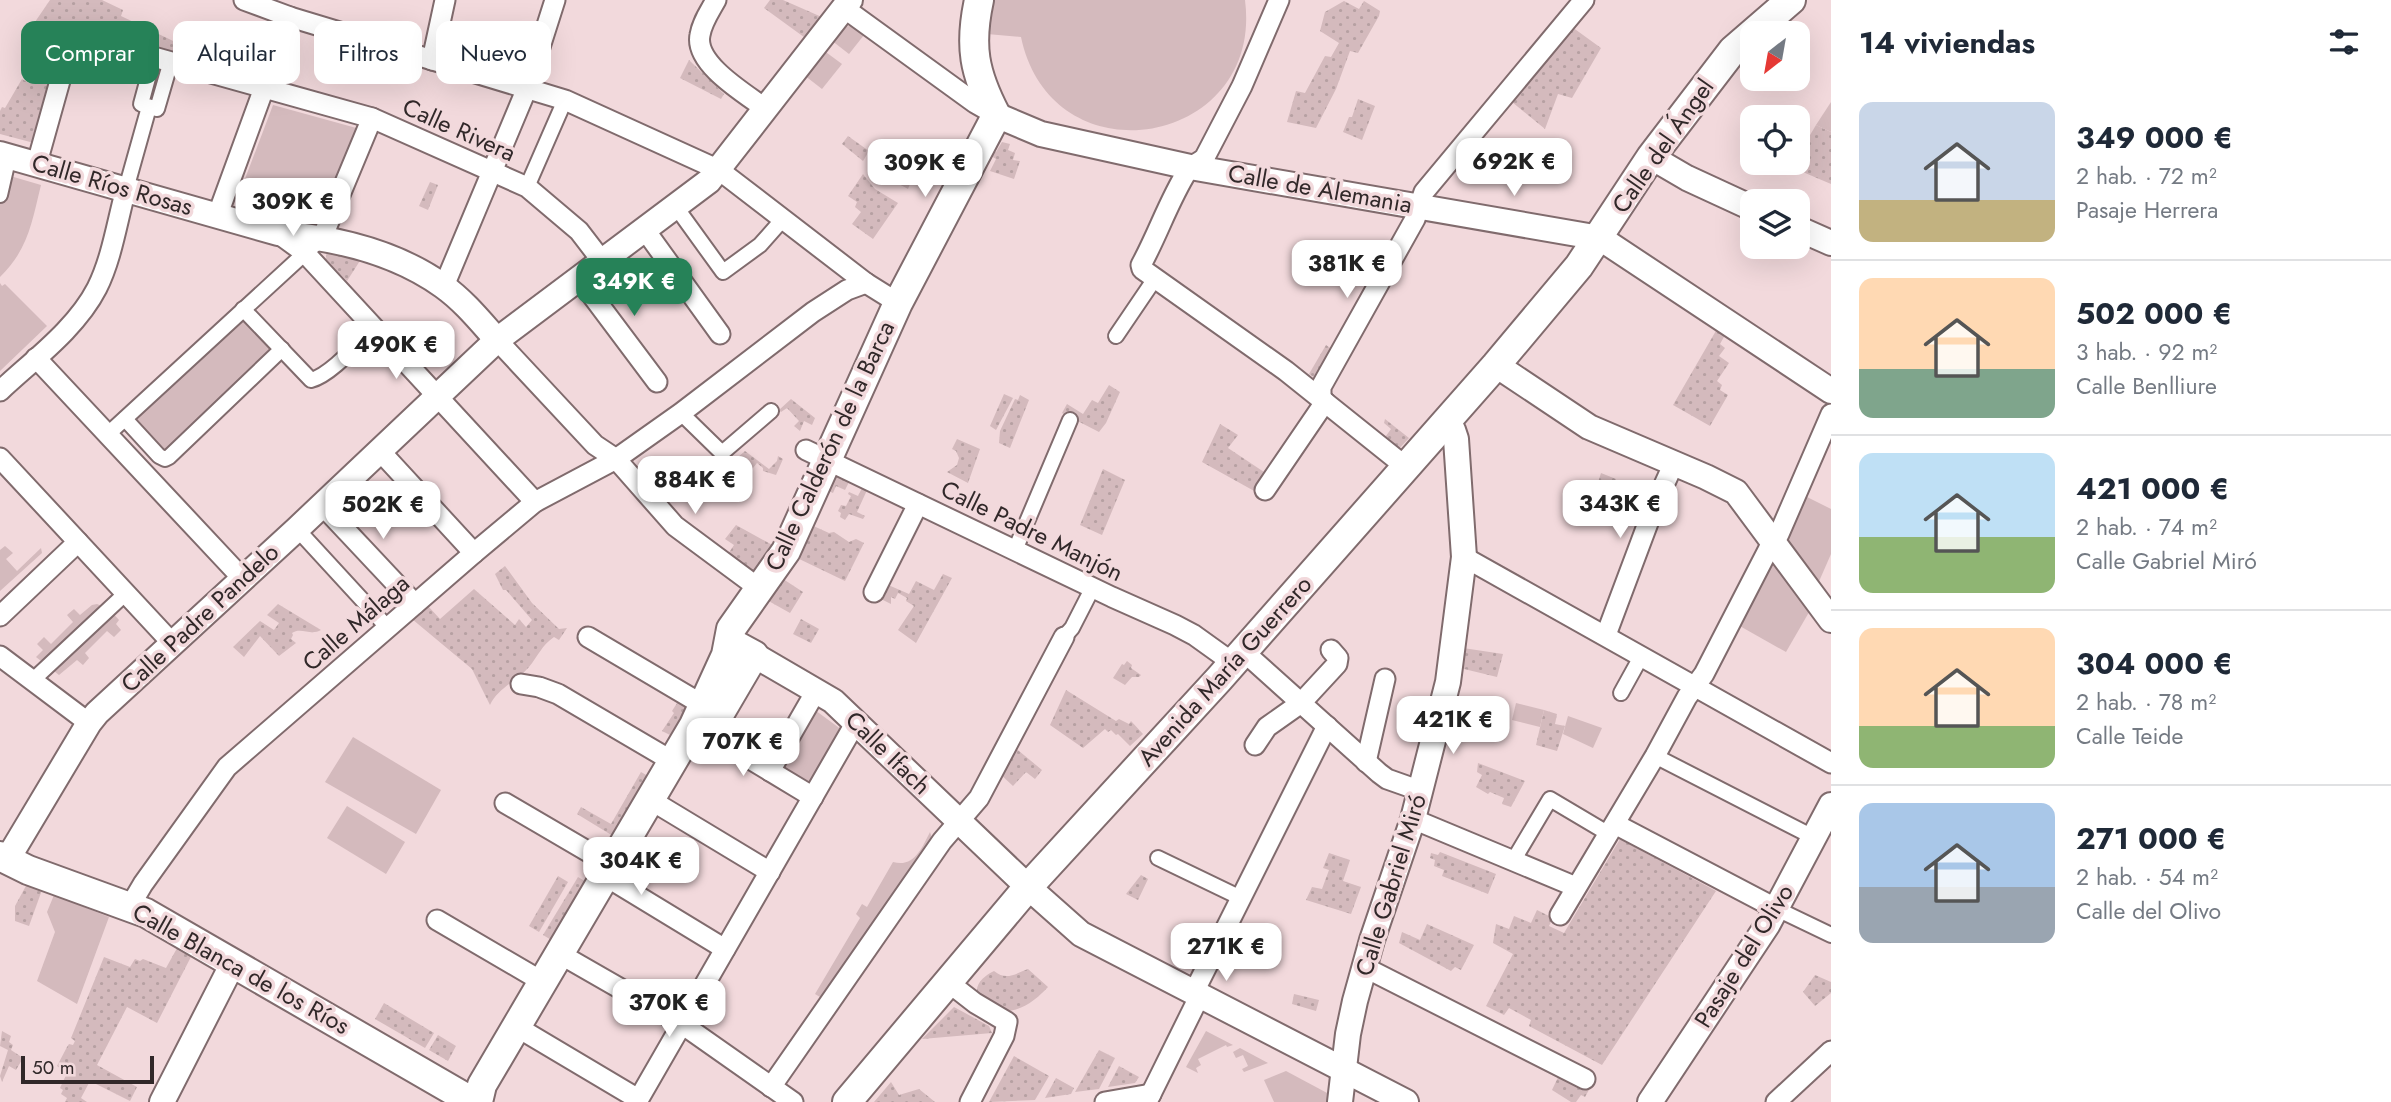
<!DOCTYPE html>
<html lang="es">
<head>
<meta charset="utf-8">
<style>
	:root { --surface:#fff; --page:#f6f6f7; --text:#1f2937; --muted:#747a83; --line:#e0e1e3; --accent:#268258 }
	body { margin:0; font-family:Jost,sans-serif; background:var(--page); color:var(--text); height:100vh; display:flex; flex-direction:column; font-size:26px; white-space:nowrap }
	* { box-sizing:border-box; margin:0 }
	p { font-size:23px; color:var(--muted) }
	.icon { flex:none; width:38px; height:38px; fill:none; stroke:currentColor; stroke-width:2; stroke-linecap:round; stroke-linejoin:round }
	.map { position:relative; flex:1; overflow:hidden }
	.side { display:flex; flex-direction:column; background:var(--surface); width:560px }
	.side>* { flex:none }
	.banner { position:absolute; left:21px; top:21px; width:665px; height:63px; display:flex; gap:14px }
	.needle { width:46px; rotate:211deg }
	.controls { position:absolute; left:1740px; top:21px; display:grid; gap:14px }
	.controls a { display:grid; place-items:center; width:70px; height:70px; border-radius:14px; background:var(--surface); box-shadow:0 7px 28px #0002; font-size:35px }
	.scale { position:absolute; left:21px; bottom:18px; width:133px; box-sizing:border-box; padding-left:7px; border:4px solid #312829; border-top:0; font-size:19px; line-height:24px; white-space:nowrap; color:#312829; -webkit-text-stroke:5px #f2d9dc; paint-order:stroke }
	.price { position:absolute; translate:-50% -60px; padding:0 16px; border-radius:14px; background:#fff; color:#222; font-size:23px; line-height:46px; filter:drop-shadow(0 2px 4px #0008) }
	.price::after { content:''; position:absolute; left:50%; top:42px; width:21px; height:16px; margin-left:-10px; background:inherit; clip-path:polygon(0 0,100% 0,50% 100%) }
	.price.active { background:var(--accent); color:#fff }
	ul { padding:0; list-style:none }
	li { display:flex; align-items:center; gap:21px; height:175px; padding:0 28px }
	li+li { border-top:2px solid var(--line) }
	li span { display:grid; place-items:center; flex:none; width:196px; height:140px; border-radius:14px; color:#555 }
	li>.icon { margin-inline-start:auto }
	span .icon { width:84px; height:84px; fill:#fffc; stroke-width:1 }
	li b { font-size:30px }
	h2 { display:flex; justify-content:space-between; align-items:center; height:84px; padding:0 28px; font-size:30px }
	.chip { padding:0 24px; border-radius:14px; background:var(--surface); box-shadow:0 7px 28px #0002; font-size:24px; line-height:63px }
	.chip.active { background:var(--accent); color:#fff }
	main { display:flex; flex:1; min-height:0 }
	.map>svg:first-child { display:block }
	.grass { fill:url(#grass-dots) }
	.green { fill:#d4babd }
	.lines { fill:none; stroke-linecap:round; stroke-linejoin:round }
	.pedestrian-casing { stroke:#806b6d; stroke-width:18 }
	.minor-casing { stroke:#806b6d; stroke-width:23 }
	.tertiary-casing { stroke:#806b6d; stroke-width:28 }
	.secondary-casing { stroke:#806b6d; stroke-width:32 }
	.pedestrian { stroke:#fff; stroke-width:14 }
	.minor { stroke:#fff; stroke-width:19 }
	.tertiary { stroke:#fff; stroke-width:24 }
	.secondary { stroke:#fff; stroke-width:28 }
	.labels { text-anchor:middle; stroke-width:7; stroke-linejoin:round; paint-order:stroke }
	.street-label { font-size:24px; fill:#312829; stroke:#f2d9dc }
</style>
</head>
<body>
<main>
<div class="map">
<svg width="1831" height="1102" viewBox="0 0 1831 1102">
	<defs>
		<pattern id="grass-dots" width="8" height="8" patternUnits="userSpaceOnUse" patternTransform="scale(1.75)"><rect width="8" height="8" fill="#d4babd"/><path d="M2 2h.1M6 6h.1" fill="none" stroke="#b6a0a2" stroke-width="1.8" stroke-linecap="round"/></pattern>
	</defs>
	<rect width="100%" height="100%" fill="#f2d9dc"/>
	<g class="grass">
		<path d="M50,0H102L123,10L121,16L217,62L216,65L67,24L34,143L0,134V111L2,107L5,108L22,79L29,83L48,53L24,38Z"/>
		<path d="M770,0H783L824,18L808,40L764,8Z"/>
		<path d="M1344,1L1359,9L1364,1L1380,11L1379,16L1358,53L1350,51L1336,89L1316,128L1287,122L1296,91L1305,93L1325,56L1331,57L1339,43L1320,31L1325,12Z"/>
		<path d="M1572,27L1601,48L1572,98L1558,94L1545,129L1512,102Z"/>
		<path d="M689,60L724,94L721,99L680,78Z"/>
		<path d="M1358,99L1375,106L1362,140L1343,132L1349,117H1352Z"/>
		<path d="M1816,125L1831,132V184L1791,167L1794,163H1797V157Z"/>
		<path d="M848,136L869,151L863,161L842,144Z"/>
		<path d="M1002,142L1010,144L1008,150L1015,153L1013,160L1020,161L1014,179L990,171L996,159L988,154L990,150L996,152Z"/>
		<path d="M895,145L910,154L906,164L915,172L908,189L881,174L884,163Z"/>
		<path d="M863,174L875,189L898,203L873,239L852,224L861,212L855,207L857,202L848,196Z"/>
		<path d="M430,182L438,185L428,210L419,206Z"/>
		<path d="M327,251L363,256L347,281L326,259Z"/>
		<path d="M1717,329L1725,335L1720,344L1725,348L1719,356L1729,363L1717,381L1722,385L1720,390L1728,395L1710,426L1673,405Z"/>
		<path d="M1326,345L1336,352L1319,381L1309,374Z"/>
		<path d="M1109,385L1120,392L1106,423L1099,432L1062,413L1067,404L1083,414L1092,400L1098,403Z"/>
		<path d="M1004,394L1013,398L996,430L990,426Z"/>
		<path d="M1020,395L1029,400L1010,448L999,443L1000,431L1015,399L1018,400Z"/>
		<path d="M791,399L815,418L812,425L804,421L800,431L794,426L799,421L787,408L781,412L779,410Z"/>
		<path d="M1385,419L1409,438L1396,452L1383,440L1391,429L1384,423Z"/>
		<path d="M1220,424L1238,435L1228,448L1267,474L1256,492L1202,462Z"/>
		<path d="M957,439L980,449L968,483L947,472L957,465L959,458L956,451L952,449Z"/>
		<path d="M745,451L769,469L777,461L778,456L783,459L776,475L763,471V468L757,463L753,468L737,458Z"/>
		<path d="M1103,469L1125,480L1102,535L1080,525Z"/>
		<path d="M832,472L850,480L845,490L836,486L833,493L824,489Z"/>
		<path d="M1601,473L1616,479L1609,499L1603,496L1600,503L1609,507L1604,522L1587,517L1589,509L1593,511L1596,503L1592,501Z"/>
		<path d="M863,486L868,488L857,512L865,516L863,519L849,514L845,520L840,517L841,513L838,511L841,505L846,506L851,496L848,494L849,492L858,496Z"/>
		<path d="M809,524L829,533L834,532L849,542L856,539L864,543L845,581L793,556Z"/>
		<path d="M736,525L776,547L755,577L726,557L734,545L725,539Z"/>
		<path d="M505,566L532,603L559,629L567,628L559,640L554,637C542,645 538,656 529,667C517,681 498,688 490,705L472,669L412,619L428,606L440,619L474,589L515,625L519,619L526,627L532,620L506,590H503L495,574Z"/>
		<path d="M943,574L952,578L916,643L898,630L914,606L906,601L907,598L898,593L895,599L891,597V604L879,598L886,584L909,594L916,581L934,590Z"/>
		<path d="M780,577L803,592L790,613L765,599Z"/>
		<path d="M278,604L321,630C311,636 301,627 292,633L293,635L291,639L296,643L279,656L260,636L244,657L233,647L260,621L274,630L279,623L267,615Z"/>
		<path d="M801,619L819,629L811,643L793,634Z"/>
		<path d="M1463,648L1503,654L1497,677L1460,668Z"/>
		<path d="M1127,661L1132,665L1131,668L1141,675L1139,677H1132L1125,685L1113,678L1122,664L1124,665Z"/>
		<path d="M1066,690L1116,721L1119,719L1129,724L1131,721L1143,734L1130,746L1118,734L1116,735L1111,730L1108,732L1105,729L1083,748L1050,725Z"/>
		<path d="M679,700L686,706V709L670,735L662,731L674,713L672,711Z"/>
		<path d="M1544,710L1557,714L1555,724L1565,726L1557,751L1536,745Z"/>
		<path d="M1013,746L1042,770L1035,779L1026,772L1013,786L999,773Z"/>
		<path d="M1478,763L1525,781L1511,807L1502,804L1504,798L1490,792L1488,794L1476,787L1482,775L1477,772Z"/>
		<path d="M641,772L648,776L613,836L577,814L581,807L611,824Z"/>
		<path d="M1620,839L1716,891L1602,1065L1529,1026L1531,1020L1509,1008L1504,1015L1486,1006L1513,954L1493,943L1496,924L1509,929L1514,916L1531,923L1537,910L1553,918L1549,926L1564,933Z"/>
		<path d="M1440,852L1496,874L1488,894L1442,876L1444,870L1434,866L1435,860L1430,858L1431,853L1438,855Z"/>
		<path d="M1329,853L1350,860L1343,881L1361,887L1351,914L1306,900L1312,887L1322,889L1329,870L1323,868Z"/>
		<path d="M1141,875L1148,879L1138,900L1126,894Z"/>
		<path d="M558,876L568,882L539,932L529,926Z"/>
		<path d="M578,877L588,883L553,941L543,935Z"/>
		<path d="M27,884L42,890L29,926L15,921V906Z"/>
		<path d="M1427,924L1474,945L1461,970L1455,967L1451,971L1399,943L1402,932L1420,940Z"/>
		<path d="M181,941L195,949L157,1023L127,1007L97,1065L137,1087L130,1101L90,1081L81,1098L87,1102H65L67,1098L61,1094L63,1090L60,1088L67,1073L57,1066L67,1047L69,1044L73,1045L75,1041L71,1038L104,957L130,967L135,959L140,961L143,959L166,968Z"/>
		<path d="M1028,969L1048,987C1037,999 1021,1012 1004,1011L977,992C976,982 986,975 994,971C1006,981 1015,974 1028,969Z"/>
		<path d="M1815,975L1831,982V993L1815,1006L1803,992Z"/>
		<path d="M1294,994L1319,1000L1316,1011L1292,1004Z"/>
		<path d="M384,1003L434,1033L425,1048L375,1019Z"/>
		<path d="M954,1007L989,1026L992,1033L922,1039Z"/>
		<path d="M2,1031L11,1036L9,1042L13,1045L11,1050L23,1058L16,1070L9,1066L2,1082L0,1076L8,1050L0,1046Z"/>
		<path d="M438,1035L456,1046L448,1061L429,1050Z"/>
		<path d="M1099,1050L1115,1058L1099,1089L1075,1092Z"/>
		<path d="M1014,1056L1049,1076L1035,1100L989,1102Z"/>
		<path d="M1119,1066L1139,1077L1135,1083L1108,1087Z"/>
		<path d="M1560,1073L1590,1088L1585,1097L1581,1095L1576,1102H1571L1552,1090Z"/>
		<path d="M1056,1078L1074,1088L1071,1094L1045,1098Z"/>
		<path d="M891,1082L899,1095L919,1089L935,1102H874Z"/>
	</g>
	<g class="green">
		<path d="M991,0H1245C1264,146 1052,184 1021,37L987,34Z"/>
		<path d="M851,26L864,35L849,54L831,40L840,27Z"/>
		<path d="M823,50L842,64L822,89L804,75Z"/>
		<path d="M1831,102V132L1816,125Z"/>
		<path d="M273,105L360,129L321,224L237,200Z"/>
		<path d="M0,173L41,185C32,222 28,250 0,277Z"/>
		<path d="M0,283L2,286L5,284L47,326L0,371Z"/>
		<path d="M243,309L282,349L169,457L125,419Z"/>
		<path d="M1805,496L1831,509V554L1817,586L1785,541Z"/>
		<path d="M5,546L13,553L6,559L17,571L41,548L42,553L0,591V550Z"/>
		<path d="M1770,564L1781,565L1812,607L1786,652L1738,625Z"/>
		<path d="M97,604L109,609L119,620L116,624L121,630L114,637L107,631L85,653L89,658L83,665L77,660L59,675L36,657L43,650L37,644L44,637L51,644L73,622L67,615L74,609L80,615L92,605Z"/>
		<path d="M804,702L842,730L811,786L769,762Z"/>
		<path d="M1516,703L1544,710L1540,727L1512,720Z"/>
		<path d="M1568,716L1602,728L1593,748L1563,734Z"/>
		<path d="M353,737L441,790L416,834L325,782Z"/>
		<path d="M347,806L405,842L386,874L327,838Z"/>
		<path d="M930,832L932,838L929,844L825,1000L815,994L860,918L856,914L862,904L867,907L893,862C914,868 922,848 930,832Z"/>
		<path d="M54,895L109,917L77,1004L37,981L55,932L47,912Z"/>
		<path d="M1206,1031L1233,1045L1227,1047L1226,1045L1198,1059L1201,1065L1196,1068L1198,1073L1186,1067Z"/>
		<path d="M1240,1048L1268,1063L1244,1072L1242,1069L1248,1066L1243,1055L1236,1058L1233,1052Z"/>
		<path d="M1286,1071L1329,1094L1328,1102H1274L1264,1080Z"/>
	</g>
	<g class="lines">
		<g class="pedestrian-casing">
			<g id="pedestrian">
				<path d="M154,56L141,104L157,109L171,61"/>
				<path d="M527,187L565,100"/>
				<path d="M126,189L149,107"/>
				<path d="M0,195L9,156"/>
				<path d="M676,207L723,272L760,245L783,219"/>
				<path d="M243,309L311,380C331,375 359,342 374,328"/>
				<path d="M1116,336L1154,280"/>
				<path d="M681,413L722,453L771,411"/>
				<path d="M125,419L159,456L165,459L169,457L282,349"/>
				<path d="M107,435L305,253"/>
				<path d="M297,529L388,628"/>
				<path d="M1015,550L1070,420"/>
				<path d="M1064,637L1072,628L1093,587"/>
				<path d="M33,680L126,593"/>
				<path d="M1621,693L1642,655"/>
				<path d="M1655,756L1815,838"/>
				<path d="M1158,858L1241,898"/>
				<path d="M1513,861L1550,799L1609,834"/>
				<path d="M1777,909L1831,935"/>
			</g>
		</g>
		<g class="minor-casing">
			<g id="minor">
				<path d="M244,0L290,17L565,100L719,170L866,283L898,303"/>
				<path d="M716,0C710,11 702,22 700,35C694,64 746,94 766,109"/>
				<path d="M1279,0L1242,86L1205,157C1200,163 1192,164 1188,170C1169,200 1158,234 1141,265L1142,269L1286,371L1406,467"/>
				<path d="M844,8L975,103L996,115"/>
				<path d="M432,60L445,0"/>
				<path d="M37,163L70,45L77,37H82L372,118L527,187L579,231L602,261"/>
				<path d="M218,214L290,17"/>
				<path d="M645,230L720,334"/>
				<path d="M279,234L305,253L535,502"/>
				<path d="M312,244L316,239L322,238L372,118"/>
				<path d="M579,278L657,382"/>
				<path d="M444,286L527,88L555,0"/>
				<path d="M497,340L595,445L616,459L675,526L760,589"/>
				<path d="M36,358L243,579"/>
				<path d="M0,391C33,360 76,329 97,288C112,258 117,222 126,189"/>
				<path d="M1321,397V387L1415,219L1424,192L1584,0"/>
				<path d="M806,450L1112,597L1175,625L1194,635L1233,663"/>
				<path d="M380,451L474,553"/>
				<path d="M0,458L172,643"/>
				<path d="M1265,490L1325,402"/>
				<path d="M322,505L415,604"/>
				<path d="M1464,557L1831,763"/>
				<path d="M874,592L918,504"/>
				<path d="M0,616L78,542"/>
				<path d="M1606,635L1654,507L1674,463"/>
				<path d="M588,637L703,705"/>
				<path d="M1243,651L1379,773L1387,779L1421,791"/>
				<path d="M0,656L89,723"/>
				<path d="M521,684L539,687L558,694L672,761"/>
				<path d="M697,727L813,797"/>
				<path d="M1255,745L1267,727L1301,703L1337,664L1338,658L1331,650"/>
				<path d="M1366,762L1385,679"/>
				<path d="M770,771L816,691"/>
				<path d="M649,799L770,872"/>
				<path d="M505,803L611,865"/>
				<path d="M1413,819L1576,887"/>
				<path d="M1615,824L1777,909"/>
				<path d="M605,876L725,949"/>
				<path d="M130,906L143,884L227,767L474,553L535,502L616,459L681,413L813,312L847,290L866,283"/>
				<path d="M1560,915L1655,756L1687,697L1704,674L1768,550L1779,534L1831,414"/>
				<path d="M437,920L543,982"/>
				<path d="M560,954L682,1024L793,1102"/>
				<path d="M1364,967L1585,1079"/>
				<path d="M948,982L975,1003L1007,1022L1004,1036L970,1102"/>
				<path d="M1194,992L1327,726"/>
				<path d="M517,1027L638,1099"/>
				<path d="M771,1087L942,841L979,798L1064,637"/>
				<path d="M637,1102L856,722"/>
				<path d="M1105,1102L1151,1094"/>
				<path d="M1147,1102L1200,995"/>
				<path d="M1776,1102L1831,1051"/>
			</g>
		</g>
		<g class="tertiary-casing">
			<g id="tertiary">
				<path d="M996,115L1041,134L1190,167L1600,238L1831,391"/>
				<path d="M0,154L278,233C335,238 396,252 443,286C464,301 480,321 497,340"/>
				<path d="M1651,157L1687,178L1752,208"/>
				<path d="M1797,228L1831,243"/>
				<path d="M1496,365L1589,427L1706,477L1736,492L1831,620"/>
				<path d="M754,655L833,701L1028,887L1081,934L1406,1102"/>
				<path d="M7,860L89,723L97,713L297,529L497,340L709,181L850,0"/>
				<path d="M162,1102L233,963"/>
				<path d="M1340,1102L1348,1034L1355,1001L1372,940L1413,819L1448,682L1464,557L1456,439L1453,430L1444,424"/>
				<path d="M1650,1102L1768,924L1831,805"/>
			</g>
		</g>
		<g class="secondary-casing">
			<g id="secondary">
				<path d="M706,737L754,655L730,642"/>
				<path d="M0,856L28,870L146,913L473,1102"/>
				<path d="M478,1102L482,1085L694,725L726,655L731,629L786,551L898,303L993,122L996,115C974,73 969,46 979,0"/>
				<path d="M847,1102L1028,887L1219,679L1496,365L1579,266L1651,157L1733,50L1791,0"/>
			</g>
		</g>
		<use href="#pedestrian" class="pedestrian"/>
		<use href="#minor" class="minor"/>
		<use href="#tertiary" class="tertiary"/>
		<use href="#secondary" class="secondary"/>
	</g>
	<g class="labels">
		<g class="street-label">
			<text transform="translate(459 130) rotate(24)" y="8">Calle Rivera</text>
			<text transform="translate(1663 146) rotate(-55)" y="8">Calle del Ángel</text>
			<text transform="translate(112 185) rotate(16)" y="8">Calle Ríos Rosas</text>
			<text transform="translate(1320 189) rotate(10)" y="8">Calle de Alemania</text>
			<text transform="translate(830 446) rotate(-65)" y="8">Calle Calderón de la Barca</text>
			<text transform="translate(1032 531) rotate(26)" y="8">Calle Padre Manjón</text>
			<text transform="translate(200 618) rotate(-43)" y="8">Calle Padre Pandelo</text>
			<text transform="translate(356 623) rotate(-41)" y="8">Calle Málaga</text>
			<text transform="translate(1225 671) rotate(-48)" y="8">Avenida María Guerrero</text>
			<text transform="translate(888 753) rotate(44)" y="8">Calle Ifach</text>
			<text transform="translate(1391 885) rotate(-73)" y="8">Calle Gabriel Miró</text>
			<text transform="translate(1744 956) rotate(-58)" y="8">Pasaje del Olivo</text>
			<text transform="translate(241 969) rotate(29)" y="8">Calle Blanca de los Ríos</text>
		</g>
	</g>
</svg>
<div class="controls">
<a><svg class="needle" viewBox="-14 -14 28 28"><path d="M0-13l5 13h-10z" fill="#e53935"/><path d="M0 13l5-13h-10z" fill="#747a83"/></svg></a>
<a><svg class="icon" aria-label="locate" viewBox="0 0 24 24"><circle cx="12" cy="12" r="6"/><path d="M12 2v4M12 18v4M2 12h4M18 12h4"/></svg></a>
<a><svg class="icon" aria-label="layers" viewBox="0 0 24 24"><path d="M12 4l9 5-9 5-9-5zM3 14l9 5 9-5"/></svg></a>
</div>
<div class="scale">50 m</div>
<b class="price" style="left:1514px;top:198px">692K €</b>
<b class="price" style="left:925px;top:199px">309K €</b>
<b class="price" style="left:293px;top:238px">309K €</b>
<b class="price" style="left:1347px;top:300px">381K €</b>
<b class="price active" style="left:634px;top:318px">349K €</b>
<b class="price" style="left:396px;top:381px">490K €</b>
<b class="price" style="left:695px;top:516px">884K €</b>
<b class="price" style="left:1620px;top:540px">343K €</b>
<b class="price" style="left:383px;top:541px">502K €</b>
<b class="price" style="left:1453px;top:756px">421K €</b>
<b class="price" style="left:743px;top:778px">707K €</b>
<b class="price" style="left:641px;top:897px">304K €</b>
<b class="price" style="left:1226px;top:983px">271K €</b>
<b class="price" style="left:669px;top:1039px">370K €</b>
<div class="banner">
<a class="chip active">Comprar</a>
<a class="chip">Alquilar</a>
<a class="chip">Filtros</a>
<a class="chip">Nuevo</a>
</div>
</div>
<section class="side">
<h2>14 viviendas<svg class="icon" aria-label="filters" viewBox="0 0 24 24"><path d="M4 7h16M4 17h16"/><circle cx="9" cy="7" r="2"/><circle cx="15" cy="17" r="2"/></svg></h2>
<ul>
<li><span style="background:linear-gradient(#c9d6e8 70%,#c2b280 0)"><svg class="icon" aria-label="home" viewBox="0 0 24 24"><path d="M3 11l9-7 9 7M6 9v11h12V9"/></svg></span><div><b>349 000 €</b><p>2 hab. · 72 m²</p><p>Pasaje Herrera</p></div></li>
<li><span style="background:linear-gradient(#ffd9b3 65%,#7fa58c 0)"><svg class="icon" aria-label="home" viewBox="0 0 24 24"><path d="M3 11l9-7 9 7M6 9v11h12V9"/></svg></span><div><b>502 000 €</b><p>3 hab. · 92 m²</p><p>Calle Benlliure</p></div></li>
<li><span style="background:linear-gradient(#bfe0f5 60%,#8fb573 0)"><svg class="icon" aria-label="home" viewBox="0 0 24 24"><path d="M3 11l9-7 9 7M6 9v11h12V9"/></svg></span><div><b>421 000 €</b><p>2 hab. · 74 m²</p><p>Calle Gabriel Miró</p></div></li>
<li><span style="background:linear-gradient(#ffd9b3 70%,#8fb573 0)"><svg class="icon" aria-label="home" viewBox="0 0 24 24"><path d="M3 11l9-7 9 7M6 9v11h12V9"/></svg></span><div><b>304 000 €</b><p>2 hab. · 78 m²</p><p>Calle Teide</p></div></li>
<li><span style="background:linear-gradient(#a9c7e8 60%,#9aa5b1 0)"><svg class="icon" aria-label="home" viewBox="0 0 24 24"><path d="M3 11l9-7 9 7M6 9v11h12V9"/></svg></span><div><b>271 000 €</b><p>2 hab. · 54 m²</p><p>Calle del Olivo</p></div></li>
</ul>
</section>
</main>
</body>
</html>
